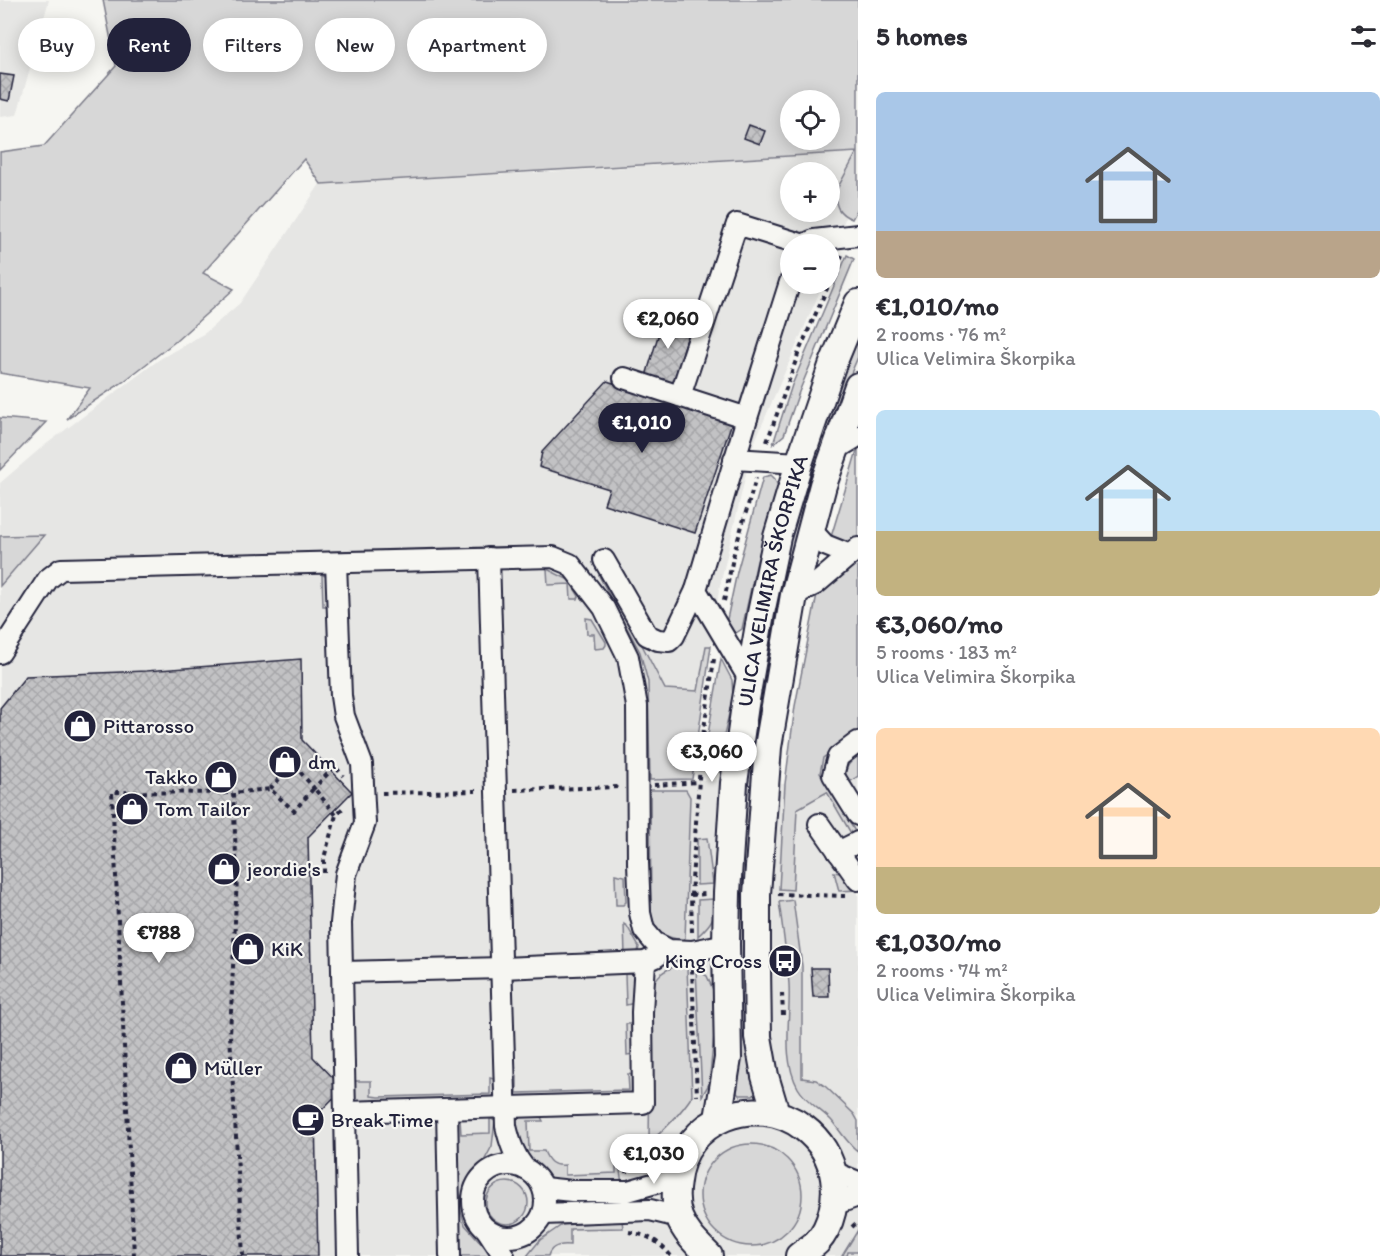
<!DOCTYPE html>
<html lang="en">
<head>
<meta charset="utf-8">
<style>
	:root { --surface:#fff; --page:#f7f7f7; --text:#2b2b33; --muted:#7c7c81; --accent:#22223b }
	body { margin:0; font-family:Itim,sans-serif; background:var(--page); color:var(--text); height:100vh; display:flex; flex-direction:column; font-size:22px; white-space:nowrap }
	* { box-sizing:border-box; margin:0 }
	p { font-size:20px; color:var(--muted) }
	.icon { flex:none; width:33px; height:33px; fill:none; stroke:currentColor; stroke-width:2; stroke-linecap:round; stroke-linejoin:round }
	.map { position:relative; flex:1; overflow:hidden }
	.sheet { display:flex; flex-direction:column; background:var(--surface); width:540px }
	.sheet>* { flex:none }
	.guide { position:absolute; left:18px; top:18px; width:570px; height:54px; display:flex; gap:12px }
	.controls { position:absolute; left:780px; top:90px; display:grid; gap:12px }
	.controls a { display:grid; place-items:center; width:60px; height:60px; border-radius:50%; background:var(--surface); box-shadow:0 3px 15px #0003; font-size:30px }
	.price { position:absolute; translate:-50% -51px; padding:0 14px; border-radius:21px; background:#fff; color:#222; font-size:20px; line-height:39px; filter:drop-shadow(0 2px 3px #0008) }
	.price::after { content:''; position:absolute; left:50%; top:36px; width:18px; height:14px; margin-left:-9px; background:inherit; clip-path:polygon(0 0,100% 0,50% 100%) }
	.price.on { background:var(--accent); color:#fff }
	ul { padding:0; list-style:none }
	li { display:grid; align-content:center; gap:12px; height:318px; padding:0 18px }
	li span { display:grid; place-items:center; height:186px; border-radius:9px; color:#555 }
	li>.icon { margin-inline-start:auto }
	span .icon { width:108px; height:108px; fill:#fffc; stroke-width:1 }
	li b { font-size:26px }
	h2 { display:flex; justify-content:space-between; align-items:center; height:72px; padding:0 18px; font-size:26px }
	.pill { padding:0 21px; border-radius:27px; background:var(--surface); box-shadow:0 3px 15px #0003; font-size:21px; line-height:54px }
	.pill.on { background:var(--accent); color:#fff }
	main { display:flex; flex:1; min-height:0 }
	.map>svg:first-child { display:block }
	.built { fill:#e6e6e4; fill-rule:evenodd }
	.grass { fill:#d7d7d7; stroke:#7c7c89; stroke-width:1.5; fill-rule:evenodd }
	.building { fill:url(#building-cross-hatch); stroke:#22223b; stroke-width:1.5 }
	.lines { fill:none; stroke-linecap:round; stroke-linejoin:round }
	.minor-casing { stroke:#22223b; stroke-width:24 }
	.major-casing { stroke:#22223b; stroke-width:30 }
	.path { stroke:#22223b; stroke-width:4; stroke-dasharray:4.5 4.5; stroke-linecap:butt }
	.minor { stroke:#f6f6f2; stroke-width:20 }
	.major { stroke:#f6f6f2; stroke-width:26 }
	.labels { text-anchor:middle; stroke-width:4.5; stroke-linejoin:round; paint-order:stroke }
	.street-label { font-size:21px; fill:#22223b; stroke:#f6f6f2 }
	.poi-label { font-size:21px; fill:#22223b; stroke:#f6f6f2; text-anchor:start }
</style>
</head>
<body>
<main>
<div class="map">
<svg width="858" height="1256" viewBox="0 0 858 1256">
	<defs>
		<pattern id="building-cross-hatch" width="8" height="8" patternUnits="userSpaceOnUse" patternTransform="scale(1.5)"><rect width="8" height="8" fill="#c2c2c4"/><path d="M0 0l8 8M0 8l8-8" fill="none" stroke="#a6a6a9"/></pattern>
	</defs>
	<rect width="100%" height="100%" fill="#f6f6f2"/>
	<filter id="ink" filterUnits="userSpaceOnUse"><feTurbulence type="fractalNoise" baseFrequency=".0167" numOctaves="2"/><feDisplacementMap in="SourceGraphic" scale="12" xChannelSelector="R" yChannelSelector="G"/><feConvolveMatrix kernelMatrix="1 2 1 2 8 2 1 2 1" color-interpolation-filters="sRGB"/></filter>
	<g filter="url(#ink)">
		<g class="built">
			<path d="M0,0H49L17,115L0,117Z"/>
			<path d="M858,152V179L830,264V244H790V284H823L752,448L719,590L711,646H706L698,691L665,689L632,626L600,576H599L640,652L648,682L650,780L692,779L785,784L858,731V1256H0V586L43,536H0V483L41,448L160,359L205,333L240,303L320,184L582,170ZM790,172H830V212H790Z"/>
		</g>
		<g class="grass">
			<path d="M103,0H858V208L852,219C839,214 834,206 836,191L857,152L321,184L304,159L203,273L234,289L176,341L123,382L67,419L90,388L0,373V152L44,146L116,66ZM790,100H830V140H790Z"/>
			<path d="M847,255L854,259L799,392L784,435L773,444L792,385Z"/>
			<path d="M858,333V357L848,380L746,884L739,883L746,768L777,583L805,479Z"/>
			<path d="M0,418L46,422L0,470Z"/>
			<path d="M858,447V537L841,543L831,537Z"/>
			<path d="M771,475L775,479L778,487L757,561L742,629L736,633L729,630L726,624L737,572L763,477Z"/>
			<path d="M44,535L0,586V536Z"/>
			<path d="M858,560V731L823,758L820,773L856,833L852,835L827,792L797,809L793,890L779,889L785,784L795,706L817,594Z"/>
			<path d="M547,569L569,580L579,596L578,599H571L570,584L548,585Z"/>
			<path d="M322,575L330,577L329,606H323Z"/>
			<path d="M600,575L632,626L665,689L698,691L706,646H711L692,779L650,780L648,682L640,652L599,576Z"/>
			<path d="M586,618L592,619L606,642V645L604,648L595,649L594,634H587Z"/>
			<path d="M721,659L732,680L733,696L721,749L710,745L707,740Z"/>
			<path d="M858,756V776L848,783C843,770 847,764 858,756Z"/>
			<path d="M650,790H686L690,797L685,938L683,940C663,937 657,934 651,914Z"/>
			<path d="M707,838L713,884L697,885V839Z"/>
			<path d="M834,872C847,874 851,879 857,890L839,891Z"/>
			<path d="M615,874L625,876L626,902L623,905H616Z"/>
			<path d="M714,899C715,919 712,923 698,936V900Z"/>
			<path d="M793,900L802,966V1078L816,1080L826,1087L854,1114L858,1121V1151C850,1147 838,1128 831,1120C820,1109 806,1102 798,1088C781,1057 791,1019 789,984C787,957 783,930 779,902Z"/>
			<path d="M744,901L747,904L748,1035L756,1092L753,1095H739L737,1093L740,1067L739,902Z"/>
			<path d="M624,924L627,926L639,947L638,952L625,955Z"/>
			<path d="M677,966L687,967L692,1096C684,1109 661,1135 649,1141L651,989C657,975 663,970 677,966Z"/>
			<path d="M696,969L707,976L714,992L717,1006L709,1084L702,1096Z"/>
			<path d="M625,974H633L636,978L635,1003L626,1005Z"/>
			<path d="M626,1024H633L634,1054L627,1055Z"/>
			<path d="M628,1074L636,1076L633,1095L517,1098L514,1095V1080L517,1077V1093L629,1090Z"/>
			<path d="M490,1078L494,1079L495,1094L491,1098L354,1101L353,1083L355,1081H371V1096L379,1097L490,1094Z"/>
			<path d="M519,1117H541L543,1121H528L529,1151H544C548,1161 553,1167 565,1165V1175L616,1173V1163H619L622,1184L558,1183L534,1165L522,1153L516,1137L515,1121Z"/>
			<path d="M490,1118L495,1121L492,1146L484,1161L472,1172L461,1198V1211L465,1225L493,1256H459L456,1122L460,1119L461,1134L490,1133Z"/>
			<circle cx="751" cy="1195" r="51"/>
			<circle cx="507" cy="1203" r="21"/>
			<path d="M622,1221L623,1228L570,1229V1245C559,1244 551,1246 548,1256H527L540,1240L562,1225Z"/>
			<path d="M858,1230V1252H848L847,1256H842Z"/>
		</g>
		<g class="building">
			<path d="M0,74L14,76L9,101L0,99Z"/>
			<path d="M749,125L765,131L760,144L744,138Z"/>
			<path d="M664,316L691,325L673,385L646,376Z"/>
			<path d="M607,381L732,422L695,533L604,504L609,489L539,467L542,452Z"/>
			<path d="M301,659L302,740L352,792L308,837L313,1057L343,1088L315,1117L318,1256H0V708L26,676L146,671Z"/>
			<path d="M811,968H828L829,997H813Z"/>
		</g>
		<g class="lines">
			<g class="minor-casing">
				<g id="minor">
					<path d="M805,244L814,240L858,235"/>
					<path d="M624,378L747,418"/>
					<path d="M680,396L737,224L801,244"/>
					<path d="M835,450L858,436"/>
					<path d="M734,459L799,463"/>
					<path d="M811,530L825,545L850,555"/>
					<path d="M489,558L506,1126C510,1143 514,1155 525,1169"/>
					<path d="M604,560L647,635L658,640L669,641L674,636L696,590"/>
					<path d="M336,563L341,696L344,716L362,764L365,823L346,874L341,923L348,1256"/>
					<path d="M794,595L816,584L858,548"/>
					<path d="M0,653L48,579L61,569L553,557L570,564L604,608L628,657L637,706L638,863L640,913L644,930L654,942L669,950L692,951L726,944"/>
					<path d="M749,679L696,590L747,418L790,282"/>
					<path d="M858,742L838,757L833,775L858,815"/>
					<path d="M819,824L858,880"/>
					<path d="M838,852L858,842"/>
					<path d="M343,972L502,968L645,962L656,957"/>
					<path d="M447,1109L450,1256"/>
					<path d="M345,1112L643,1103L642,1012L645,962"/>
					<circle cx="509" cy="1201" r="36"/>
					<path d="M833,1172L858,1182"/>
					<path d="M543,1188L572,1191H628L677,1177"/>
					<path d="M833,1205L858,1196"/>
					<path d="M543,1214L650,1210L679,1217"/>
					<path d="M487,1230L504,1256"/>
				</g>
			</g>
			<g class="major-casing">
				<g id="major">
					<path d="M776,1113L765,1076L758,1037L757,965V894L768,747L794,595L823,485L858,386"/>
					<path id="s1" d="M718,1119L728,1058L726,944L727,893L734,783L745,705L761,613L777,537L799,463L832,366L858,303"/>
					<path d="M709,1256C697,1244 685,1233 679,1217C675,1205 675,1193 677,1181C683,1119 756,1091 804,1128C820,1140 831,1158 834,1178C837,1198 832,1226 817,1242C812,1247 805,1251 799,1256"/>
				</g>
			</g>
			<g class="path">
				<path d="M830,283L842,255"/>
				<path d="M767,442L800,349L829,284"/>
				<path d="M724,601L734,553L756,478"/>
				<path d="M654,785L699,782"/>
				<path d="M270,789L293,764L314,788L335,766L343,776"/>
				<path d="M514,790L620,787"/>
				<path d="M382,793L476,791"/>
				<path d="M324,873V858L336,815"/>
				<path d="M778,894L845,896"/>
				<path d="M691,895L706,894"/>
				<path d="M692,932L691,895L701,750L714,659"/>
				<path d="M692,969L697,1096"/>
				<path d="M782,993L783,1015"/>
				<path d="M627,1173V1167L644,1164L668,1135"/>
				<path d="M852,1227L858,1221"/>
				<path d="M629,1232C650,1236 657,1240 671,1256"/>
				<path d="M134,1256L112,792L233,793"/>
				<path d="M243,1256L230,1035L237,876L233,793L270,789L294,811L314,788L336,815L344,807"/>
			</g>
			<use href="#minor" class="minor"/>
			<use href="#major" class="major"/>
		</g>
	</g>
	<defs>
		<g id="shop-disc" transform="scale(1.725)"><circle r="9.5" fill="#22223b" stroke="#f6f6f2"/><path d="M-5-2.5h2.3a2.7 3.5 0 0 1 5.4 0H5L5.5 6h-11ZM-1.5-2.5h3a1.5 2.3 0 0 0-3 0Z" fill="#fff"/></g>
		<g id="bus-disc" transform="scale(1.725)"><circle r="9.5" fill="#22223b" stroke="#f6f6f2"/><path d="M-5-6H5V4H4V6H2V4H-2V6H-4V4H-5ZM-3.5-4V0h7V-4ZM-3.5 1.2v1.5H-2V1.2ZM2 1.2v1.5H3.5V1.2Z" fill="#fff"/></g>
		<g id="cafe-disc" transform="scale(1.725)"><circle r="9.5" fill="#22223b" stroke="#f6f6f2"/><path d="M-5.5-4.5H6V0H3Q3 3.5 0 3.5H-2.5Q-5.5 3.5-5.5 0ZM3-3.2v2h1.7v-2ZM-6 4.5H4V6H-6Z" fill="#fff"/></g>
	</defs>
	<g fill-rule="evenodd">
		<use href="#shop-disc" x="80" y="726"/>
		<use href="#shop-disc" x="285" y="762"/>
		<use href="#shop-disc" x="221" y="777"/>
		<use href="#shop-disc" x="132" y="809"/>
		<use href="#shop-disc" x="224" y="869"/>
		<use href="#shop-disc" x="248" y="949"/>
		<use href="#bus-disc" x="785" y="961"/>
		<use href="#shop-disc" x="181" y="1068"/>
		<use href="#cafe-disc" x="308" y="1120"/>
	</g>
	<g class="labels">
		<g class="street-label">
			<text dy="7" stroke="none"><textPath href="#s1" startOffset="543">ULICA VELIMIRA ŠKORPIKA</textPath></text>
		</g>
		<g class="poi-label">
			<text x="103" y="733">Pittarosso</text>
			<text x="308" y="769">dm</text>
			<text x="198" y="784" text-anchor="end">Takko</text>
			<text x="155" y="816">Tom Tailor</text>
			<text x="247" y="876">jeordie's</text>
			<text x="271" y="956">KiK</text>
			<text x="762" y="968" text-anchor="end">King Cross</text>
			<text x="204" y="1075">Müller</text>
			<text x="331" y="1127">Break Time</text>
		</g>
	</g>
</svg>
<div class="controls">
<a><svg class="icon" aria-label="locate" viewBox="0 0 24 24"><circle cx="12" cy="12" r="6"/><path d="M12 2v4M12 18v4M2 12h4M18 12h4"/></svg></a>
<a>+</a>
<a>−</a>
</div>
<b class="price" style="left:668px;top:350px">€2,060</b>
<b class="price on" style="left:642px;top:454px">€1,010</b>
<b class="price" style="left:712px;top:783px">€3,060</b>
<b class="price" style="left:159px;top:964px">€788</b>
<b class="price" style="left:654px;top:1185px">€1,030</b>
<div class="guide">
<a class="pill">Buy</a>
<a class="pill on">Rent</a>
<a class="pill">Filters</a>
<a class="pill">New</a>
<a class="pill">Apartment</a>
</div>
</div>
<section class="sheet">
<h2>5 homes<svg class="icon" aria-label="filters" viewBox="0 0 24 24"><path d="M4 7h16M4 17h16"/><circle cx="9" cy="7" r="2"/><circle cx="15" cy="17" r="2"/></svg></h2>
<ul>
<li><span style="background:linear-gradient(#a9c7e8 75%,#b9a48a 0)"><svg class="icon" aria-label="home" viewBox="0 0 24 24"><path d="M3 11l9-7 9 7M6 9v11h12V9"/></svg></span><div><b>€1,010/mo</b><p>2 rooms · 76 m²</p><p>Ulica Velimira Škorpika</p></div></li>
<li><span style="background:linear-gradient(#bfe0f5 65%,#c2b280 0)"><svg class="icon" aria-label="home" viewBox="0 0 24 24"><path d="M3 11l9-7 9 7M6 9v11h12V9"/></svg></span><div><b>€3,060/mo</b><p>5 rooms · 183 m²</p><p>Ulica Velimira Škorpika</p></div></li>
<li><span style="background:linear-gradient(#ffd9b3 75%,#c2b280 0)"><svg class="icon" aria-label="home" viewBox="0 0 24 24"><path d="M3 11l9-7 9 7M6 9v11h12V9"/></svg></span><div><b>€1,030/mo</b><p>2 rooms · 74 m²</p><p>Ulica Velimira Škorpika</p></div></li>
</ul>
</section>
</main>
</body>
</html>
